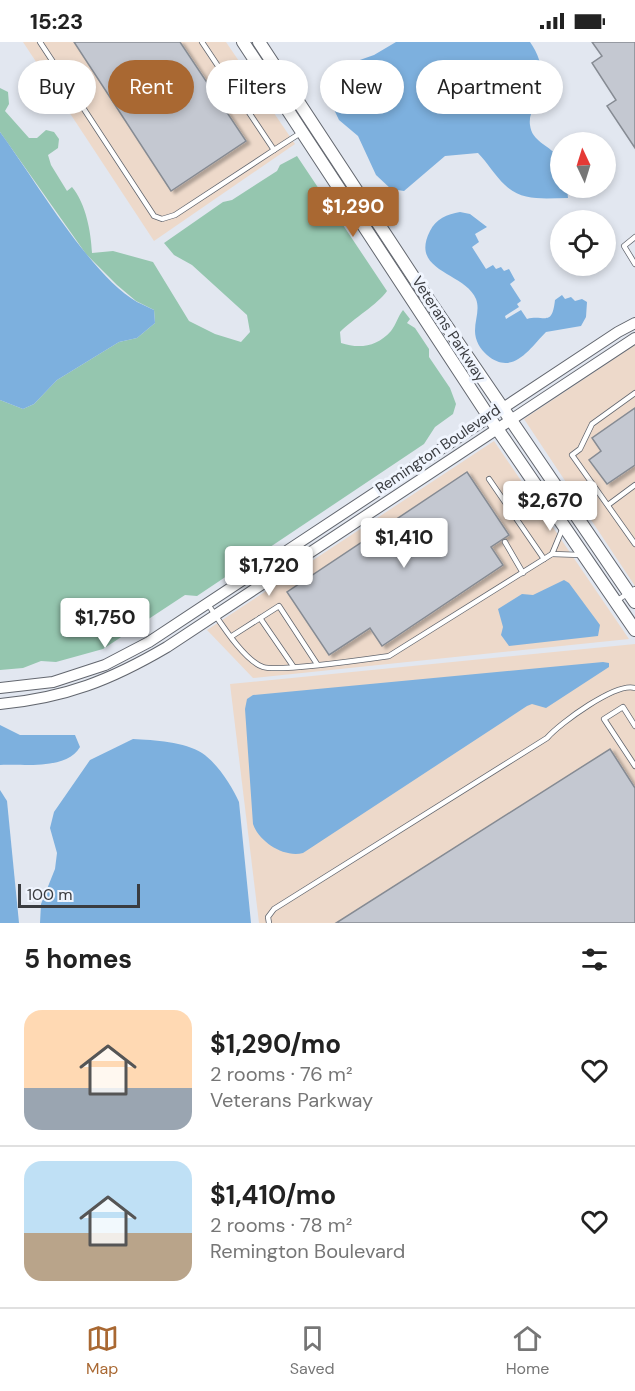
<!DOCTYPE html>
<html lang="en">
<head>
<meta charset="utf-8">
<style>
	:root { --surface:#fff; --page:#f6f6f6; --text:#222; --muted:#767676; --line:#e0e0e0; --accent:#a96832 }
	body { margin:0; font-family:"DM Sans",sans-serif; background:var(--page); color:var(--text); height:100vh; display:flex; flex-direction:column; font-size:22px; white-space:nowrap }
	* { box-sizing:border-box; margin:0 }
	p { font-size:20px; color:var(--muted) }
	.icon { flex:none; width:33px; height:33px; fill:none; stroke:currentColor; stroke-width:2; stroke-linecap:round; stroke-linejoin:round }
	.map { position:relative; height:881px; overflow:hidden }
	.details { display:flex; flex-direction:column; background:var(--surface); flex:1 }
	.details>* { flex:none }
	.banner { position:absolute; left:18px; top:18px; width:600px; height:54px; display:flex; gap:12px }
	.needle { width:39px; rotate:356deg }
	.tools { position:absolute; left:550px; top:90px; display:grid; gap:12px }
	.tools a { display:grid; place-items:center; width:66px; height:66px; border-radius:50%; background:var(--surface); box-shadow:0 3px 9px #0003; font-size:30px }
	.scale { position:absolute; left:18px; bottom:15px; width:122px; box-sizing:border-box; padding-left:6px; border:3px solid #3a3c40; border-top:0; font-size:16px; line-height:21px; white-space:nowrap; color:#3a3c40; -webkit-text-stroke:4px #f0f5fe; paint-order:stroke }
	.price { position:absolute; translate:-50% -51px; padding:0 14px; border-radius:6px; background:#fff; color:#222; font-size:20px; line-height:39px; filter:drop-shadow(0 2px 3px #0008) }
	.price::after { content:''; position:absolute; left:50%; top:36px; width:18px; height:14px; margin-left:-9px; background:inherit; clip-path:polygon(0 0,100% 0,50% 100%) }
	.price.on { background:var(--accent); color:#fff }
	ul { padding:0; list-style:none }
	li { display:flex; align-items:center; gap:18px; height:150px; padding:0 24px }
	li+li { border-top:2px solid var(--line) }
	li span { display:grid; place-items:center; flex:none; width:168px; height:120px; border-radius:18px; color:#555 }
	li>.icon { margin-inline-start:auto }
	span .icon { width:72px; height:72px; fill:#fffc; stroke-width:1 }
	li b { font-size:26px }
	h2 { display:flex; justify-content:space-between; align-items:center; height:72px; padding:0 24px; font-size:26px }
	.chip { padding:0 21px; border-radius:27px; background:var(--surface); box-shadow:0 3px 9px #0003; font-size:21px; line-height:54px }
	.chip.on { background:var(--accent); color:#fff }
	.status { display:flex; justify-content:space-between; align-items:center; height:42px; padding:0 30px; background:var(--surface); direction:ltr }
	.status svg { height:16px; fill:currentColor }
	.tabs { display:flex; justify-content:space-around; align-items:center; height:84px; border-top:2px solid var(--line); background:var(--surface); font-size:16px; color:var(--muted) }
	.tabs a { display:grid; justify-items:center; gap:3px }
	.tabs .on { color:var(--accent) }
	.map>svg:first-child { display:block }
	.industrial { fill:#edd9ca }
	.green { fill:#95c6af }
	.water { fill:#7db0de }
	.building { fill:#c4c8d1; stroke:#868b93; stroke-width:1.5; filter:url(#shadow) }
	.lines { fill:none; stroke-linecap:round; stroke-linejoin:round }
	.service-casing { stroke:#63676f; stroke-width:6 }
	.tertiary-casing { stroke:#63676f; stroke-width:12 }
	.secondary-casing { stroke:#63676f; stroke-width:14 }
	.service { stroke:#fff; stroke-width:4.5 }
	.tertiary { stroke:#fff; stroke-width:10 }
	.secondary { stroke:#fff; stroke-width:12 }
	.labels { text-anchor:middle; stroke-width:6; stroke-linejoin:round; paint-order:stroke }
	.street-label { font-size:15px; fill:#3a3c40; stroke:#f0f5fe }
</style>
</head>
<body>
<div class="status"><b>15:23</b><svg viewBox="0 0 49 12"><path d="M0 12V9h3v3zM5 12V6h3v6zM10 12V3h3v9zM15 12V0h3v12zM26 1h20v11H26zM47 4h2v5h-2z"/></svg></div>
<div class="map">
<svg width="635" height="881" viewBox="0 0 635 881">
	<defs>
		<filter id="shadow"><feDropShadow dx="4" dy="2.5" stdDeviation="1.5" flood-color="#0004"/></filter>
	</defs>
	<rect width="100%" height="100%" fill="#e2e7f0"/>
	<g class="industrial">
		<path d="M23,0H226L295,102L154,199Z"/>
		<path d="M635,303V544L524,377Z"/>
		<path d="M494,399L629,597L253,636L207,588Z"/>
		<path d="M635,602V881H259L230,642Z"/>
	</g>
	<path class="green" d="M0,46L8,50L9,62L5,69L29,96H37L46,88L54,90L59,97L58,106L48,113L51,123L67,149L72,145C86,162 91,190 92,211L113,209L153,220L189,279L215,292L241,300L250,290L247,273L192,223L174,213L164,201L223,160L232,158L277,129L280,123L297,114L387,249C378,262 353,277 340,290L341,301C359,307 377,305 391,289C396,283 398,274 403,268L410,277L407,281L415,286L429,307V315L450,346L456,362L453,372L435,385L424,402L197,554L185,553L103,607L56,620L41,619L23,626L0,628V358L23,367L34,362L57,338L119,300L137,296L155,281L154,268L136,259L117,243L86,212L0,90Z"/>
	<g class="water">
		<path d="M396,0H530C539,12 546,34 542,49C539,61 528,69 530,83C532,100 548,102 557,114C563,123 561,135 561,146H567L568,156C546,156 522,160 505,143C495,134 488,121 478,111L445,114L404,149L391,147L376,133L358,94L339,78L328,55L329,40L337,26L374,13Z"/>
		<path d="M0,90C34,136 90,233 137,260C143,263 148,265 154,268L155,281L137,296L119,300L57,338L34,362L23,367L0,358Z"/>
		<path d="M460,170L470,172L487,185L475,192L479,200L472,205L486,227L493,223L496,227L501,225L504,229L509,227L515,238L510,242L521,259L517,262L519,265L505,274L506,277L521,268L527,277C544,272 552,286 555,258L562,253L565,257L571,255L575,259L582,257L587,260L586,275L581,284L546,290C530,306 513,335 487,313C480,307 475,298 475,289C475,277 480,268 476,257C465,230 409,230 430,189C436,177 447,172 460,170Z"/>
		<path d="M564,538L569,541L600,583L598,594L509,604L501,593L503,585L498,567L522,552L533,553Z"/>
		<path d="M603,620L609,621V625L546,666L532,662L527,664L303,811C284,816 259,800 253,782L245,667L247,657L253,653Z"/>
		<path d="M0,683L20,693H75L80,705C67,728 24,722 0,723Z"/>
		<path d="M133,697C154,698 185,700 202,711C217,721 232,744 239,760L251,881H40L41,862L55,827L57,811L50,786L54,770L90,718Z"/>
		<path d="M0,748L7,759L19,881H0Z"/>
	</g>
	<g class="building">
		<path d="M74,0H180L246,99L171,149Z"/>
		<path d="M592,0H635V106L607,64L616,58L592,21L602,14Z"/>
		<path d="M635,366V423L607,442L589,418L601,409L592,396Z"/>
		<path d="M467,430L509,493L491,505L503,523L382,604L370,586L329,613L287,550Z"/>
		<path d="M610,707L635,746V881H336Z"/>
	</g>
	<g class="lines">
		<g class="service-casing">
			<g id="service">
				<path d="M40,0L154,174L162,177L175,173L274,108"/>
				<path d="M202,0L274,108L302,90"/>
				<path d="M635,195L624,204L635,222"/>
				<path d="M635,351L592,382L580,407L572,413L635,502"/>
				<path d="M489,437L544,517"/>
				<path d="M608,463L635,443"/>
				<path d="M562,488L552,512L581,513"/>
				<path d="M505,500L523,531"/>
				<path d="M616,559L635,547"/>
				<path d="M207,561C219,578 243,618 263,625C278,630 368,617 389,614L552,512"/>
				<path d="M260,576L293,624"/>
				<path d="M232,594L279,564L317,622"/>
				<path d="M635,684L623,665L604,677L635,724"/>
				<path d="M269,881L268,875L274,867L547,696C560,681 616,640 635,646"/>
			</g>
		</g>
		<g class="tertiary-casing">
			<g id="tertiary">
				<path d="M0,646L53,640L105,623L149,600L618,290L635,281"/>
				<path d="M0,662C65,656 111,638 167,605L635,296"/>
			</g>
		</g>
		<g class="secondary-casing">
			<g id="secondary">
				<path d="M243,0L489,375L635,588"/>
				<path d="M259,0L420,245L635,560"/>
			</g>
		</g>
		<use href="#service" class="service"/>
		<use href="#tertiary" class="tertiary"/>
		<use href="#secondary" class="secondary"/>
	</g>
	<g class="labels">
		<g class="street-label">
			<text transform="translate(449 287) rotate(57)" y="5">Veterans Parkway</text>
			<text transform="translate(438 407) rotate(-34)" y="5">Remington Boulevard</text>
		</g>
	</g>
</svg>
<div class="tools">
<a><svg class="needle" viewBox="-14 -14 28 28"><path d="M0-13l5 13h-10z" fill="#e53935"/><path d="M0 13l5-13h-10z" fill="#767676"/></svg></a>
<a><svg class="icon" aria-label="locate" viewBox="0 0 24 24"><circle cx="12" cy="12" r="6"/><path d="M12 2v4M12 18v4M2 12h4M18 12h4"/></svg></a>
</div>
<div class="scale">100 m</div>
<b class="price on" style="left:353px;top:196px">$1,290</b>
<b class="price" style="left:550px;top:490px">$2,670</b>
<b class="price" style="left:404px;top:527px">$1,410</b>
<b class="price" style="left:269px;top:555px">$1,720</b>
<b class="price" style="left:105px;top:607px">$1,750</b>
<div class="banner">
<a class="chip">Buy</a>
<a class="chip on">Rent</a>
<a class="chip">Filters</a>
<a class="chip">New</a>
<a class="chip">Apartment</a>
</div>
</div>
<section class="details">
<h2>5 homes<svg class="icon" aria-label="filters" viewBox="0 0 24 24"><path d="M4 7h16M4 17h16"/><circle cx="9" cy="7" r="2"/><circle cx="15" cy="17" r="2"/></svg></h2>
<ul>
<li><span style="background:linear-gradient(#ffd9b3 65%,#9aa5b1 0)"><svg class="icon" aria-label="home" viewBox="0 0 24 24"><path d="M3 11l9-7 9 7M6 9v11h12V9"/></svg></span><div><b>$1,290/mo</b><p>2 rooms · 76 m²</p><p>Veterans Parkway</p></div><svg class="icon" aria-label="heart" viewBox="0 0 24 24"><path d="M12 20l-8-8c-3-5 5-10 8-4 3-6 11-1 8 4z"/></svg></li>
<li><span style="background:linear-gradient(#bfe0f5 60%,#b9a48a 0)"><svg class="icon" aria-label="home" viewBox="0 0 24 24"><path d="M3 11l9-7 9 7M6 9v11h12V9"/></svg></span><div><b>$1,410/mo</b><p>2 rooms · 78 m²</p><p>Remington Boulevard</p></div><svg class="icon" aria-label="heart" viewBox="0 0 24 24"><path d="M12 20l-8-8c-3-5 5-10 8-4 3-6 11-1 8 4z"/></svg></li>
</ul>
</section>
<nav class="tabs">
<a class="on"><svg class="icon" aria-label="map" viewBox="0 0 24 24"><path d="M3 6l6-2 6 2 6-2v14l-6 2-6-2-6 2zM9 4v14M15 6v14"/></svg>Map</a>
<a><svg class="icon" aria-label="saved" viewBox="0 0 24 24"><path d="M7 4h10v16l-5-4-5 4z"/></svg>Saved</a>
<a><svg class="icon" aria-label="home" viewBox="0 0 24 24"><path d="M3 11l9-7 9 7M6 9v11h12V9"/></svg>Home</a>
</nav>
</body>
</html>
